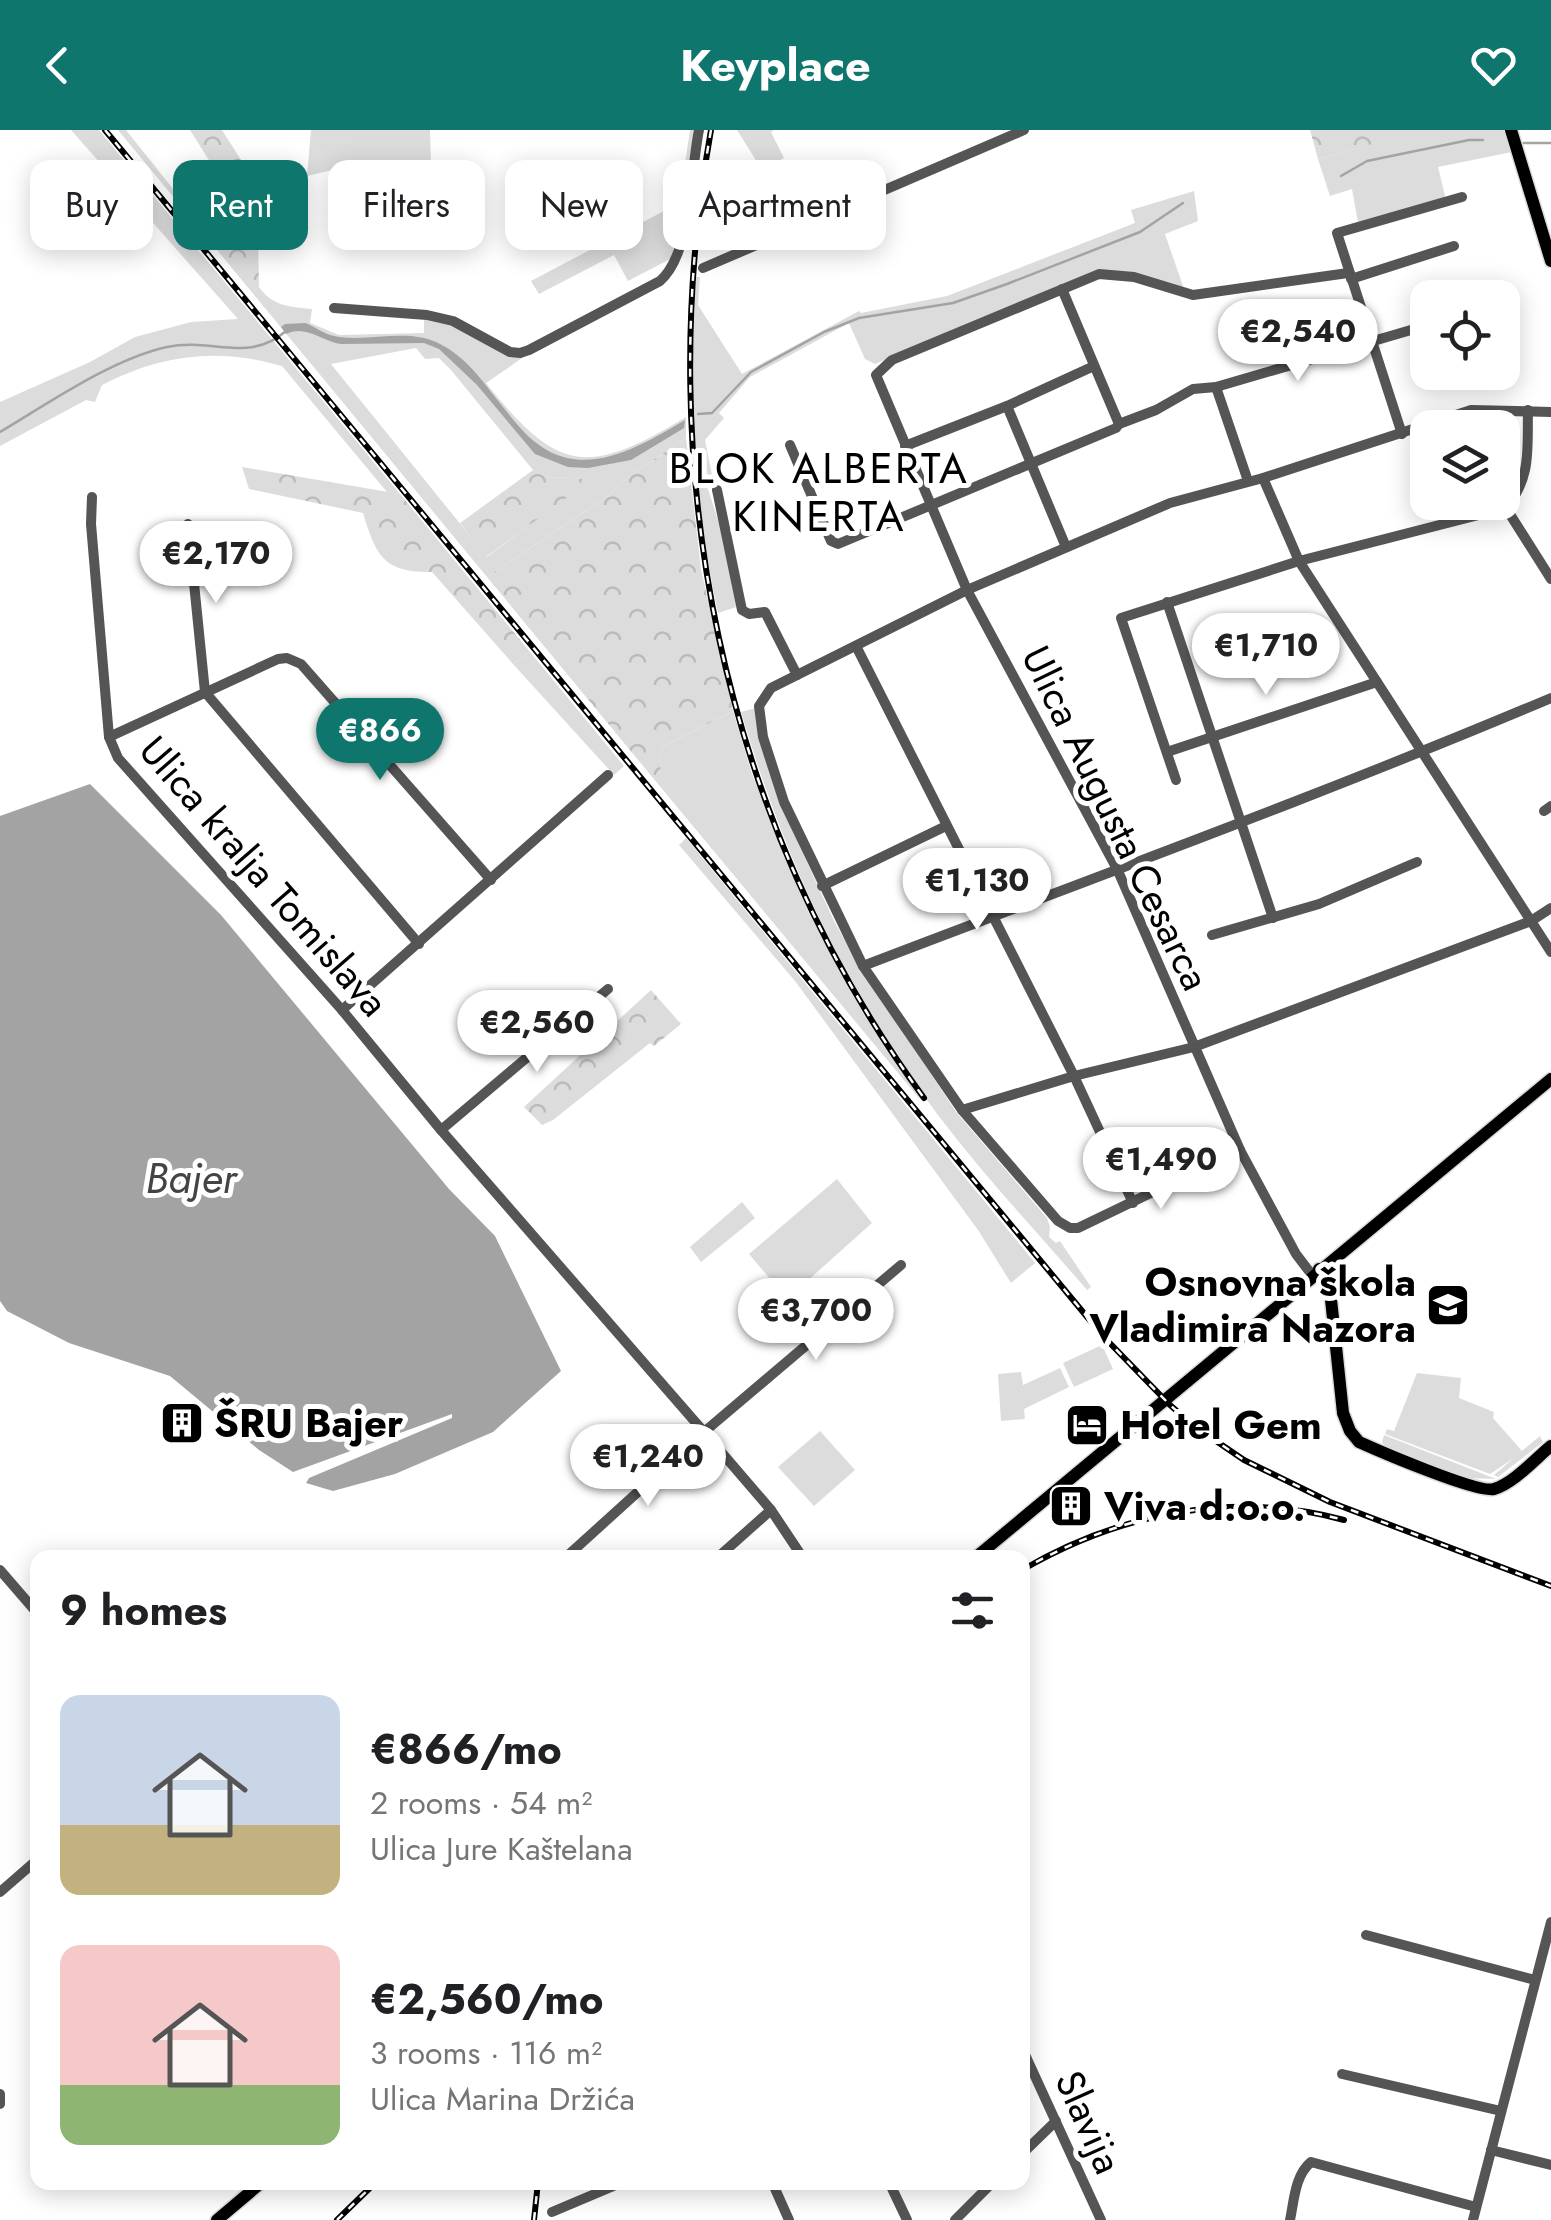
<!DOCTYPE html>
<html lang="en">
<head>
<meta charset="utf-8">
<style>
	:root { --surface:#fff; --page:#f6f6f6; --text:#202124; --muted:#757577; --accent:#0f766e }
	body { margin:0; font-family:Jost,sans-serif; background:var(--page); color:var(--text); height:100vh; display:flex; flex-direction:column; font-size:38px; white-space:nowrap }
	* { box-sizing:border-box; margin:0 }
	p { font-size:32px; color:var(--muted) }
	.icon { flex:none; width:55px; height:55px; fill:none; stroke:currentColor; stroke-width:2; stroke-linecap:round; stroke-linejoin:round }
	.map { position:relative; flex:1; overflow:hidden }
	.details { position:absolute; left:30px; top:1420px; width:1000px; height:640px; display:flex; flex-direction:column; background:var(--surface); border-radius:20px; box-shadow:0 5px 25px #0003 }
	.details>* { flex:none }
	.hud { position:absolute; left:30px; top:30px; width:1000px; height:90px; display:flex; gap:20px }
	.tools { position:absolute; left:1410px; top:150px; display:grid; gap:20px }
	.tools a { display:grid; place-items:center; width:110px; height:110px; border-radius:20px; background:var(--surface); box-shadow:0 5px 25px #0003; font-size:50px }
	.price { position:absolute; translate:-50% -85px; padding:0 22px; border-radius:35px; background:#fff; color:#222; font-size:32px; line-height:65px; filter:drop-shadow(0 2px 5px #0008) }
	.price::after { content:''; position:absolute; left:50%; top:60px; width:30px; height:22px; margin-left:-15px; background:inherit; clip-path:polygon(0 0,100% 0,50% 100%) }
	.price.current { background:var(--accent); color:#fff }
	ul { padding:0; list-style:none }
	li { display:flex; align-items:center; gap:30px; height:250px; padding:0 30px }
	li span { display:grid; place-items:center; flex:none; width:280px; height:200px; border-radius:20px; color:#555 }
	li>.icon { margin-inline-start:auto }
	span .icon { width:120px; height:120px; fill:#fffc; stroke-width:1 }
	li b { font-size:42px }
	h2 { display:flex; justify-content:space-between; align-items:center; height:120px; padding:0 30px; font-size:42px }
	.chip { padding:0 35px; border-radius:20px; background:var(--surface); box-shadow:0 5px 25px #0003; font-size:35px; line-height:90px }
	.chip.current { background:var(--accent); color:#fff }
	header { display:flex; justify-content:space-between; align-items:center; height:130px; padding:0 30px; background:var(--accent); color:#fff; font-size:45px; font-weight:700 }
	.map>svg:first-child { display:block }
	.green { fill:#dcdcdc; fill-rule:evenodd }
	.forest { fill:url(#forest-crowns) }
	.water { fill:#a3a3a3 }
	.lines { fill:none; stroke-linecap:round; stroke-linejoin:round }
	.stream { stroke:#a3a3a3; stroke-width:2.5 }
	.major-casing { stroke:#dbdbdb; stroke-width:15 }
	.minor { stroke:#555; stroke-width:10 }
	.major { stroke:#000; stroke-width:12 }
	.rail-casing { stroke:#000; stroke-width:6 }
	.rail { stroke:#fff; stroke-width:2.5; stroke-dasharray:8; stroke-linecap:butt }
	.labels { text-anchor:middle; stroke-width:10; stroke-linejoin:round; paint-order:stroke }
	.street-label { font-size:40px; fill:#000; stroke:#fff }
	.poi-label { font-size:40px; font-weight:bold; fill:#000; stroke:#fff; text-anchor:start }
	.neighbourhood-label { font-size:42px; letter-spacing:2.5px; fill:#000; stroke:#fff }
	.water-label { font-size:42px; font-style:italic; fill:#444; stroke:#fff }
</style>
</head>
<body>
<header><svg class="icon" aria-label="back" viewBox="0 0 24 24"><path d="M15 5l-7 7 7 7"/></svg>Keyplace<svg class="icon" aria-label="heart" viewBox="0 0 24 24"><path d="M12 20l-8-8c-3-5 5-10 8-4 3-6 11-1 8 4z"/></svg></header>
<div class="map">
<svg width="1551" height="2090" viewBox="0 0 1551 2090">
	<defs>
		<pattern id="forest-crowns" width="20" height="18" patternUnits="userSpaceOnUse" patternTransform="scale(2.5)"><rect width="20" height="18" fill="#dcdcdc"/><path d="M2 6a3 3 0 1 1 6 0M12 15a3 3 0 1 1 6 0" fill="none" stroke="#bbb"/></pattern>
	</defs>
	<rect width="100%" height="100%" fill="#fff"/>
	<g class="green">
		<path d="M71,0H99L400,364L387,362L282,236C217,217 160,225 102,255L95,272L86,270L0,316V272L90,232L135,207L191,192L238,189Z"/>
		<path d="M118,0H126L253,159L259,157C272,176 290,177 312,179L310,193L339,205L424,203V187L449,193L528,224L486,253C558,343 587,347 686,287V308L631,345L605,368L487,447ZM416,218L425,229L439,228L451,240L533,340L549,347L590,349L487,427L331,234Z"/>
		<path d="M311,0H430L431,37H345L307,46Z"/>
		<path d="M690,0H697L672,128L628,151L614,125L539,164L531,151L679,73Z"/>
		<path d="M737,0H774L771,2L784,28L762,40Z"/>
		<path d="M1372,0H1505L1512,22L1438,37L1445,66L1443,69L1358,92L1352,59L1330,66L1318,29L1375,13Z"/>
		<path d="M1194,61L1198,91L1165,104L1184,159L1116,141L1096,140L875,234L865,229L849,193L750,247L719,283L724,288L705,310L712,345L705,350L728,421L736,477L718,483C704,416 693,346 692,277C691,234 694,190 696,147H700L698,175L742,244L859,181L861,183L947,166L1135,93L1131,80Z"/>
		<path d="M530,522L624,636L614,645L513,534Z"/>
		<path d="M756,578L787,689L835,793L861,838L956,982L1047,1088L1050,1097L1049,1107L1056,1113L1060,1111L1091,1157L1087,1160C1037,1102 984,1046 938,985C846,864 784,727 741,582Z"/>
		<path d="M733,581L752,644L809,783L867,889L923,973L653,648L661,641L659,624L664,616Z"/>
		<path d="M686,708L1035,1133L1011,1153L978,1100L795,851L679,715Z"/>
		<path d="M837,1049L872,1093L787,1169L749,1124Z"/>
		<path d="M742,1072L755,1088L701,1132L690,1117Z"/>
		<path d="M1102,1215L1113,1239L1074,1257L1063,1233Z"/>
		<path d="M1060,1238L1069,1257L1024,1279L1025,1289L1001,1291L998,1244L1021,1242L1023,1255Z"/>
		<path d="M1417,1243L1461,1248L1459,1268L1494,1282L1493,1288L1522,1321L1540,1306L1543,1312L1498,1347L1494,1345L1514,1328L1490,1344L1385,1304L1387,1299L1394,1301Z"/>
		<path d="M820,1301L855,1340L814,1376L778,1337Z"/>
		<path d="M1384,1305L1496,1349L1467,1348L1385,1317L1382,1312Z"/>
	</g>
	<g class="forest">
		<path d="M190,0H222L257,55L259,157L253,160L200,94H244L234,70Z"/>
		<path d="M1310,0H1372L1376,13L1318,29Z"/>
		<path d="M686,308L701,439L733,581L664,616L659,624L661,641L653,648L487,447L605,368L631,345Z"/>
		<path d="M242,337L400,364L530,522L513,534L432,442C383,443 376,425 363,383L249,359Z"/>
		<path d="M533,340L549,347L592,349L486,427L460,393Z"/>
		<path d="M651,860L681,894L654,916L650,913L553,990L542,995L524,977Z"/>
	</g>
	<g class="water">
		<path d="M306,193C315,197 324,204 334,206C368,213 409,197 440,214C464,226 479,246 495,267C509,284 523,305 542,317C589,349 644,314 685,290L684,298L631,330L588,338L568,337L535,324L477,255L439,219L424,213L341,214C322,211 305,194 286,204L281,197L285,194Z"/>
		<path d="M90,654L221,785L449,1059L495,1106L561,1241L493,1302L395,1344L333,1361L306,1353L309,1348L452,1288V1284L293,1342L259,1320L170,1246L69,1213L7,1181L0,1171V686Z"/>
	</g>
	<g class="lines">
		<g class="stream">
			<path d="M1523,13H1551"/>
			<path d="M1341,46L1367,31L1469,10H1483"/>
			<path d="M698,284L712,283L751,242L824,202L859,188L953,173L1007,154L1140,102L1183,73"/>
			<path d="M0,302C49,273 112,229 167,217C212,207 248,234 286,201"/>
		</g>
		<g class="major-casing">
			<g id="major">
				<path d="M1511,0L1551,131"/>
				<path d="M1319,1139L1330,1160L1343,1283L1350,1301L1359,1312C1379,1321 1479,1364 1494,1359C1514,1353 1535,1329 1551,1316"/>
				<path d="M975,1428L1551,949"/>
				<path d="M217,2090L262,2052"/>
			</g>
		</g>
		<g class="minor">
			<path d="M703,138L1024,0"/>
			<path d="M1351,149L1454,116"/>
			<path d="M1062,159L1119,294"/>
			<path d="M334,178L427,185L453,191L510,222L520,223L529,220L660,151C692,123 690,43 699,0"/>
			<path d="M1216,257L1248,351"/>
			<path d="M1007,276L1066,417"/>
			<path d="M1402,304L1337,103L1462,67"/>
			<path d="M790,315L831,411L838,414L1116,298L1119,294L1156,280L1193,259L1216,257L1428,195"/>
			<path d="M905,316L1007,276L1094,236"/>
			<path d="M1263,348L1299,431L1551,822"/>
			<path d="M717,360L742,480L749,484L765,482L797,545"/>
			<path d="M92,367L91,394L109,607L118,628L342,880L441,1000L704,1302L771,1380L803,1428"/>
			<path d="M1506,378L1551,449"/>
			<path d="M188,394L205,562L419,814"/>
			<path d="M1167,472L1273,788"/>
			<path d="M856,516L1074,946L1133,1073"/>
			<path d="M109,607L278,529L287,528L301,534L491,750"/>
			<path d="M1167,622L1377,552"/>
			<path d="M1176,650L1121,488L1299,431L1506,378C1532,347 1527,319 1528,280"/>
			<path d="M1544,681L1551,676"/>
			<path d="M822,756L946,696"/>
			<path d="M1212,805L1319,774L1417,732"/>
			<path d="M863,836C1093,748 1324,664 1551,568"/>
			<path d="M342,880L608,645"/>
			<path d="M962,980L1074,946L1194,917L1531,791L1551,778"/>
			<path d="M441,1000L608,859"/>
			<path d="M1240,1020L1078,1098H1070L1058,1091L962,980L863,836L784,672L763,607L759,576L771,558L967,460L1170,373L1263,348L1471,280L1551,282"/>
			<path d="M1312,1145L1296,1124L1240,1020L1118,741L967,460L876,245L892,230L1099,144L1134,147L1193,165L1348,143"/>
			<path d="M565,1428L704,1302L901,1135"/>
			<path d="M717,1428L771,1380"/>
			<path d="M0,1440L38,1484"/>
			<path d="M0,1762L38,1729"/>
			<path d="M1366,1805L1535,1850"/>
			<path d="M1022,1918L1101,2090"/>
			<path d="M1342,1944L1501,1981"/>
			<path d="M0,1964V1974"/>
			<path d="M1491,2020L1551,2035"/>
			<path d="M1022,2024L1056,1991"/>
			<path d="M772,2052L789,2090"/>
			<path d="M889,2052L907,2090"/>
			<path d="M552,2082L623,2052"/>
			<path d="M955,2090L993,2052"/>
			<path d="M1290,2090C1294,2071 1295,2045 1311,2032L1476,2077"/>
			<path d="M1473,2090L1551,1792"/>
		</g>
		<use href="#major" class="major"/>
		<g class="rail-casing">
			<g id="rail">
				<path d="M105,0L1102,1205L1170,1275L1194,1296L1244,1330L1330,1372L1551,1456"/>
				<path d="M711,0C651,337 720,690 924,968"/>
				<path d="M1022,1440C1120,1383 1233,1360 1344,1390"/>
				<path d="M337,2090L376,2052"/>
				<path d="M534,2090L538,2052"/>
			</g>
		</g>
		<use href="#rail" class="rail"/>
	</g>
	<defs>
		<g id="school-square" transform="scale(2.25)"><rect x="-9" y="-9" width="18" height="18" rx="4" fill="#000" stroke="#fff"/><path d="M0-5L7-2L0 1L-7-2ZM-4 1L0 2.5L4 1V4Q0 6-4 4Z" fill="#fff"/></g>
		<g id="building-square" transform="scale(2.25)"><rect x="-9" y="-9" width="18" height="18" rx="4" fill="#000" stroke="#fff"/><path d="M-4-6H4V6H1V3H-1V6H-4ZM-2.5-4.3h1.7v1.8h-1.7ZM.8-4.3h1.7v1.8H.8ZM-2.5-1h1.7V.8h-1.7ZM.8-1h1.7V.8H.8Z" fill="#fff"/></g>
		<g id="hotel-square" transform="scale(2.25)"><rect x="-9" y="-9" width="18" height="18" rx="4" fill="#000" stroke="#fff"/><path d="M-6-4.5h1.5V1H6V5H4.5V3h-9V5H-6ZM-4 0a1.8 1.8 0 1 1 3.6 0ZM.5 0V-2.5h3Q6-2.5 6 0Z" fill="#fff"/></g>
	</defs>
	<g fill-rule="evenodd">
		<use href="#school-square" x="1448" y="1175"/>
		<use href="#building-square" x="182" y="1293"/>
		<use href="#hotel-square" x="1087" y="1295"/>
		<use href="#building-square" x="1071" y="1376"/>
	</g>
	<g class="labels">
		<g class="street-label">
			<text transform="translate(1116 688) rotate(64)" y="14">Ulica Augusta Cesarca</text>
			<text transform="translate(264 746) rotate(49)" y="14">Ulica kralja Tomislava</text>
			<text transform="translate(1089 1992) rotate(66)" y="14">Slavija</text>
		</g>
		<g class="poi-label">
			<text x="1416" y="1166" text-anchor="end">Osnovna škola<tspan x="1416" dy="46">Vladimira Nazora</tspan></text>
			<text x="214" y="1307">ŠRU Bajer</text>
			<text x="1120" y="1309">Hotel Gem</text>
			<text x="1104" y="1390">Viva d.o.o.</text>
		</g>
		<g class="neighbourhood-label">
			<text x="819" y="353">BLOK ALBERTA<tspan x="819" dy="48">KINERTA</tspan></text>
		</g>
		<g class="water-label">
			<text x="191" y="1063">Bajer</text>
		</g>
	</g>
</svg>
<div class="tools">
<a><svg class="icon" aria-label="locate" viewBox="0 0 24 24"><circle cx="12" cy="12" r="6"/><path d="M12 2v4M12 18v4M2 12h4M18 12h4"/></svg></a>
<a><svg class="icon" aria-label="layers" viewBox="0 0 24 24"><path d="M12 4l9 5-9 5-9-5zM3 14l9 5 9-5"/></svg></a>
</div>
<b class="price" style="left:1298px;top:254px">€2,540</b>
<b class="price" style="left:216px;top:476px">€2,170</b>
<b class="price" style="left:1266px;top:568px">€1,710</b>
<b class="price current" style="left:380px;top:653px">€866</b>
<b class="price" style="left:977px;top:803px">€1,130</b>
<b class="price" style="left:537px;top:945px">€2,560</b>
<b class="price" style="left:1161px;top:1082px">€1,490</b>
<b class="price" style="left:816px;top:1233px">€3,700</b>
<b class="price" style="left:648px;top:1379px">€1,240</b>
<div class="hud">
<a class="chip">Buy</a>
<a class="chip current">Rent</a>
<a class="chip">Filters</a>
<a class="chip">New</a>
<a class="chip">Apartment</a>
</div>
<section class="details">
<h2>9 homes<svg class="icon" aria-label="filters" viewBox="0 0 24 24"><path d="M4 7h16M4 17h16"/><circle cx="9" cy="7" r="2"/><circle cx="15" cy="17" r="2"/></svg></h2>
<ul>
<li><span style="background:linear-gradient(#c9d6e8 65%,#c2b280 0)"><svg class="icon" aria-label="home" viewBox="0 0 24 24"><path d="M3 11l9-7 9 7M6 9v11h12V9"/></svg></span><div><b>€866/mo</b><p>2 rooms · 54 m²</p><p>Ulica Jure Kaštelana</p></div></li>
<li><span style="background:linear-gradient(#f6c9c9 70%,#8fb573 0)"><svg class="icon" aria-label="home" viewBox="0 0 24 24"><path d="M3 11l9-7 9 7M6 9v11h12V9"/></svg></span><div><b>€2,560/mo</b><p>3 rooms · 116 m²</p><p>Ulica Marina Držića</p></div></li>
</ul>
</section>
</div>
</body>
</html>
